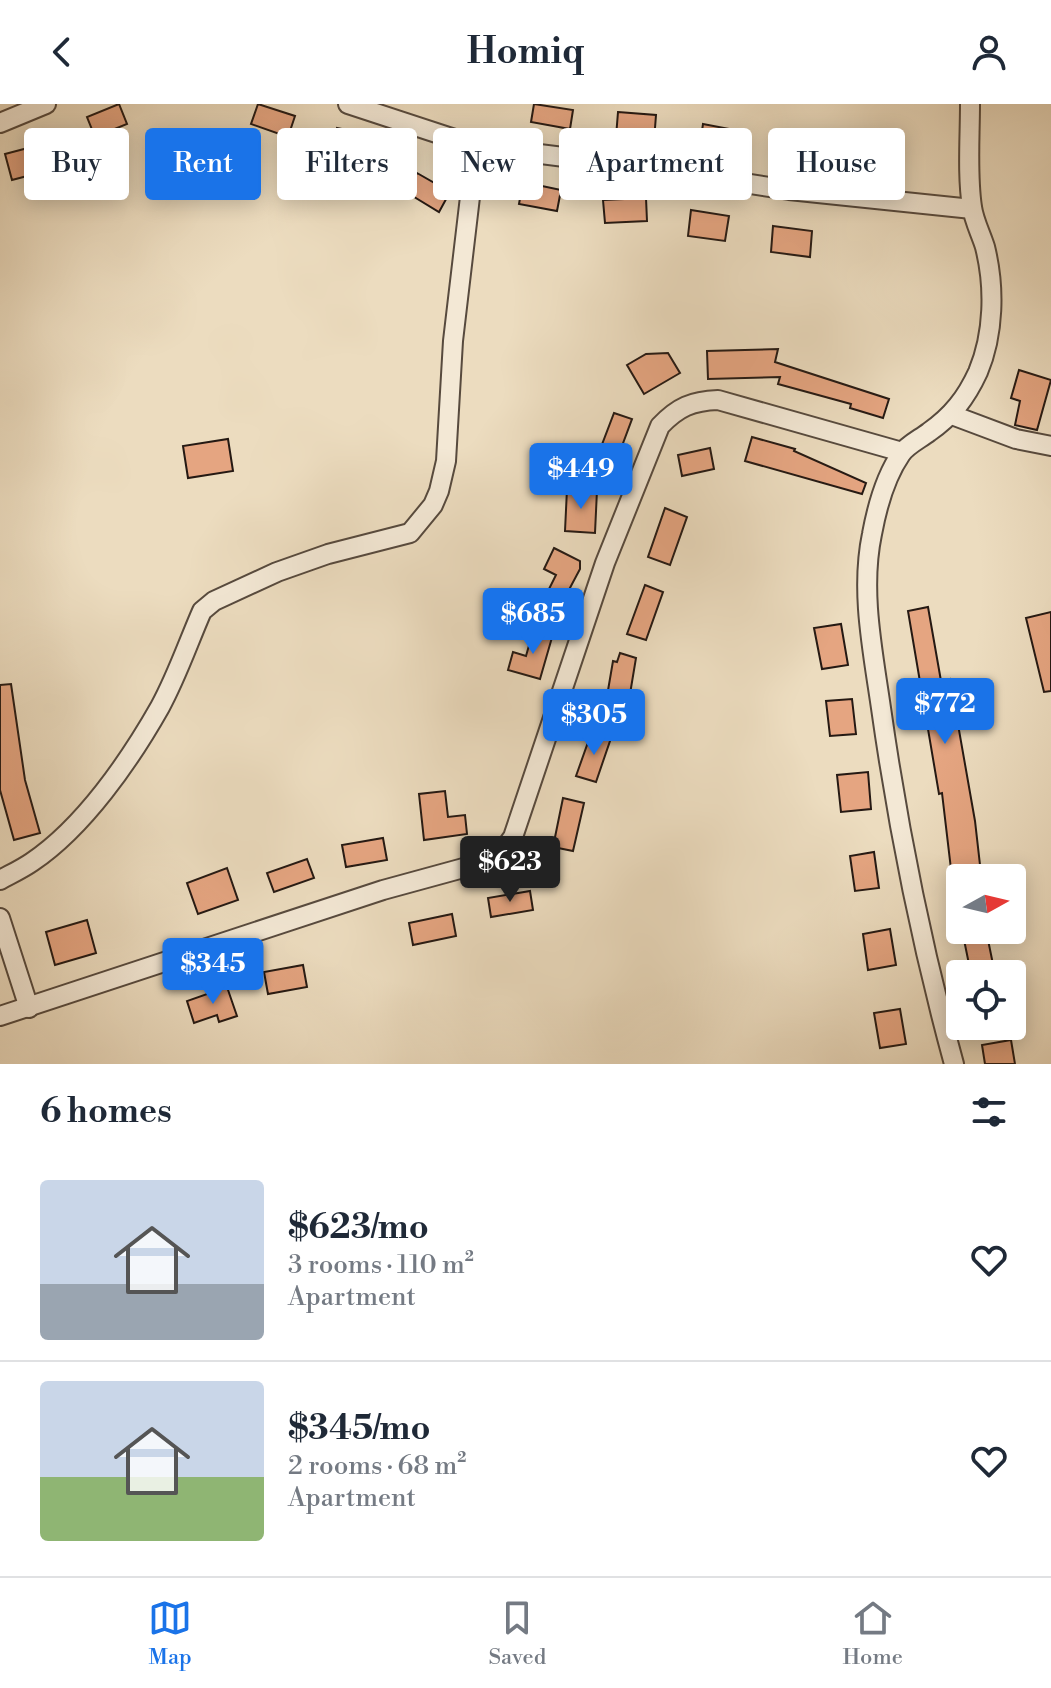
<!DOCTYPE html>
<html lang="en">
<head>
<meta charset="utf-8">
<style>
	:root { --surface:#fff; --page:#f2f2f3; --text:#1f2937; --muted:#747a83; --line:#e0e1e3; --accent:#1a73e8 }
	body { margin:0; font-family:"Libre Bodoni",serif; background:var(--page); color:var(--text); height:100vh; display:flex; flex-direction:column; font-size:30px; white-space:nowrap }
	* { box-sizing:border-box; margin:0 }
	p { font-size:26px; color:var(--muted) }
	.icon { flex:none; width:44px; height:44px; fill:none; stroke:currentColor; stroke-width:2; stroke-linecap:round; stroke-linejoin:round }
	.map { position:relative; height:960px; overflow:hidden }
	.sheet { display:flex; flex-direction:column; background:var(--surface); flex:1 }
	.sheet>* { flex:none }
	.banner { position:absolute; left:24px; top:24px; width:1004px; height:72px; display:flex; gap:16px }
	.needle { width:52px; rotate:82deg }
	.fabs { position:absolute; left:946px; top:760px; display:grid; gap:16px }
	.fabs a { display:grid; place-items:center; width:80px; height:80px; border-radius:8px; background:var(--surface); box-shadow:0 4px 20px #0003; font-size:40px }
	.price { position:absolute; translate:-50% -68px; padding:0 18px; border-radius:8px; background:var(--accent); color:#fff; font-size:26px; line-height:52px; filter:drop-shadow(0 2px 4px #0008) }
	.price::after { content:''; position:absolute; left:50%; top:48px; width:24px; height:18px; margin-left:-12px; background:inherit; clip-path:polygon(0 0,100% 0,50% 100%) }
	.price.current { background:#222; color:#fff }
	ul { padding:0; list-style:none }
	li { display:flex; align-items:center; gap:24px; height:200px; padding:0 40px }
	li+li { border-top:2px solid var(--line) }
	li span { display:grid; place-items:center; flex:none; width:224px; height:160px; border-radius:8px; color:#555 }
	li>.icon { margin-inline-start:auto }
	span .icon { width:96px; height:96px; fill:#fffc; stroke-width:1 }
	li b { font-size:34px }
	h2 { display:flex; justify-content:space-between; align-items:center; height:96px; padding:0 40px; font-size:34px }
	.tag { padding:0 28px; border-radius:8px; background:var(--surface); box-shadow:0 4px 20px #0003; font-size:28px; line-height:72px }
	.tag.current { background:var(--accent); color:#fff }
	header { display:flex; justify-content:space-between; align-items:center; height:104px; padding:0 40px; background:var(--surface); font-size:36px; font-weight:800 }
	.tab-bar { display:flex; justify-content:space-around; align-items:center; height:112px; border-top:2px solid var(--line); background:var(--surface); font-size:22px; color:var(--muted) }
	.tab-bar a { display:grid; justify-items:center; gap:4px }
	.tab-bar .current { color:var(--accent) }
	.map>svg:first-child { display:block }
	.building { fill:#e5a581; stroke:#251913; stroke-width:2 }
	.lines { fill:none; stroke-linecap:round; stroke-linejoin:round }
	.street-casing { stroke:#574a3e; stroke-width:22 }
	.street { stroke:#f3e8d5; stroke-width:18 }
</style>
</head>
<body>
<header><svg class="icon" aria-label="back" viewBox="0 0 24 24"><path d="M15 5l-7 7 7 7"/></svg>Homiq<svg class="icon" aria-label="person" viewBox="0 0 24 24"><circle cx="12" cy="8" r="4"/><path d="M4 21q1-7 8-7t8 7"/></svg></header>
<div class="map">
<svg width="1051" height="960" viewBox="0 0 1051 960">
	<rect width="100%" height="100%" fill="#ecdcbf"/>
	<filter id="stains"><feTurbulence type="fractalNoise" baseFrequency=".0025" numOctaves="4"/><feColorMatrix values="0 0 0 0 .2 0 0 0 0 .09 0 0 0 0 .02 0 0 0 .5 -.17"/></filter>
	<radialGradient id="worn" r=".72"><stop offset=".6" stop-color="#630" stop-opacity="0"/><stop offset="1" stop-color="#630" stop-opacity=".3"/></radialGradient>
	<g class="building">
		<path d="M119,0L127,20L95,33L87,13Z"/>
		<path d="M258,0L295,12L288,33L251,20Z"/>
		<path d="M534,0L573,6L570,25L531,18Z"/>
		<path d="M618,8L656,11L654,37L616,33Z"/>
		<path d="M703,20L740,27L736,54L699,47Z"/>
		<path d="M337,24L376,32L371,56L332,49Z"/>
		<path d="M785,37L827,39L826,62L785,61Z"/>
		<path d="M43,40L50,66L12,76L5,50Z"/>
		<path d="M417,69L450,88L439,108L406,88Z"/>
		<path d="M523,78L561,86L557,107L519,100Z"/>
		<path d="M646,94L647,117L605,119L603,96Z"/>
		<path d="M691,106L729,112L725,137L688,132Z"/>
		<path d="M773,122L812,127L810,153L771,148Z"/>
		<path d="M778,245L775,258L889,295L883,314L850,304L851,300L778,280L780,273L708,275L707,247Z"/>
		<path d="M668,249L680,269L644,290L627,261L646,250Z"/>
		<path d="M1019,266L1051,276L1037,326L1015,321L1020,297L1011,294Z"/>
		<path d="M614,309L632,315L616,358L598,351Z"/>
		<path d="M752,333L795,345L794,347L866,379L862,390L745,357Z"/>
		<path d="M228,335L233,367L188,374L183,342Z"/>
		<path d="M710,344L714,365L682,372L678,351Z"/>
		<path d="M567,385L597,386L595,429L565,427Z"/>
		<path d="M665,404L687,413L670,461L648,453Z"/>
		<path d="M554,444L580,457V465L562,499L546,491L556,471L544,465Z"/>
		<path d="M645,481L663,488L646,536L627,530Z"/>
		<path d="M928,503L941,577L950,575L975,717L980,761L951,765L942,689L939,690L908,507Z"/>
		<path d="M1051,508V587L1044,588L1026,514Z"/>
		<path d="M841,520L848,561L822,565L814,524Z"/>
		<path d="M534,524L553,530L540,575L508,566L513,548L526,552Z"/>
		<path d="M620,549L636,554L627,608L605,604L613,557L617,558Z"/>
		<path d="M11,580L25,676L40,729L14,736L0,686V581Z"/>
		<path d="M852,595L856,630L830,632L826,597Z"/>
		<path d="M592,627L611,634L596,678L576,672Z"/>
		<path d="M868,668L871,705L841,708L837,671Z"/>
		<path d="M445,687L448,713L465,711L467,730L424,736L419,690Z"/>
		<path d="M563,694L584,699L573,747L553,743Z"/>
		<path d="M383,734L387,756L346,763L342,741Z"/>
		<path d="M874,748L879,784L855,787L850,752Z"/>
		<path d="M307,755L314,774L274,788L267,769Z"/>
		<path d="M227,764L238,796L198,810L187,779Z"/>
		<path d="M530,787L533,806L491,813L488,794Z"/>
		<path d="M452,810L456,832L413,841L409,819Z"/>
		<path d="M87,816L96,849L55,861L46,828Z"/>
		<path d="M890,825L896,861L868,866L863,830Z"/>
		<path d="M962,826H986L995,870H971Z"/>
		<path d="M303,861L307,883L268,890L264,868Z"/>
		<path d="M227,883L237,912L219,918L217,911L194,919L187,897Z"/>
		<path d="M900,905L906,940L880,944L874,909Z"/>
		<path d="M1011,936L1015,960H985L982,941Z"/>
	</g>
	<g class="lines">
		<g class="street-casing">
			<g id="street">
				<path d="M348,0L476,42L628,61L789,86L972,105"/>
				<path d="M0,19L46,0"/>
				<path d="M952,311L1016,335L1051,342"/>
				<path d="M0,776C11,770 22,765 32,758C84,723 130,656 160,603C177,572 188,539 202,507L214,497L277,468L328,450L410,429L433,401L439,387L446,357L453,237L476,42"/>
				<path d="M0,814L29,904"/>
				<path d="M0,912L383,786L489,757L500,751L513,733L605,459L660,322C678,303 692,297 718,296L902,348"/>
				<path d="M954,960C922,843 898,724 881,604C873,548 860,487 872,430C877,403 885,373 901,350C907,341 920,335 929,328C952,312 966,294 978,268C994,230 995,183 985,143C981,130 974,117 972,103C967,70 970,34 970,0"/>
			</g>
		</g>
		<use href="#street" class="street"/>
	</g>
	<rect width="100%" height="100%" filter="url(#stains)"/>
	<rect width="100%" height="100%" fill="url(#worn)"/>
</svg>
<div class="fabs">
<a><svg class="needle" viewBox="-14 -14 28 28"><path d="M0-13l5 13h-10z" fill="#e53935"/><path d="M0 13l5-13h-10z" fill="#747a83"/></svg></a>
<a><svg class="icon" aria-label="locate" viewBox="0 0 24 24"><circle cx="12" cy="12" r="6"/><path d="M12 2v4M12 18v4M2 12h4M18 12h4"/></svg></a>
</div>
<b class="price" style="left:581px;top:407px">$449</b>
<b class="price" style="left:533px;top:552px">$685</b>
<b class="price" style="left:945px;top:642px">$772</b>
<b class="price" style="left:594px;top:653px">$305</b>
<b class="price current" style="left:510px;top:800px">$623</b>
<b class="price" style="left:213px;top:902px">$345</b>
<div class="banner">
<a class="tag">Buy</a>
<a class="tag current">Rent</a>
<a class="tag">Filters</a>
<a class="tag">New</a>
<a class="tag">Apartment</a>
<a class="tag">House</a>
</div>
</div>
<section class="sheet">
<h2>6 homes<svg class="icon" aria-label="filters" viewBox="0 0 24 24"><path d="M4 7h16M4 17h16"/><circle cx="9" cy="7" r="2"/><circle cx="15" cy="17" r="2"/></svg></h2>
<ul>
<li><span style="background:linear-gradient(#c9d6e8 65%,#9aa5b1 0)"><svg class="icon" aria-label="home" viewBox="0 0 24 24"><path d="M3 11l9-7 9 7M6 9v11h12V9"/></svg></span><div><b>$623/mo</b><p>3 rooms · 110 m²</p><p>Apartment</p></div><svg class="icon" aria-label="heart" viewBox="0 0 24 24"><path d="M12 20l-8-8c-3-5 5-10 8-4 3-6 11-1 8 4z"/></svg></li>
<li><span style="background:linear-gradient(#c9d6e8 60%,#8fb573 0)"><svg class="icon" aria-label="home" viewBox="0 0 24 24"><path d="M3 11l9-7 9 7M6 9v11h12V9"/></svg></span><div><b>$345/mo</b><p>2 rooms · 68 m²</p><p>Apartment</p></div><svg class="icon" aria-label="heart" viewBox="0 0 24 24"><path d="M12 20l-8-8c-3-5 5-10 8-4 3-6 11-1 8 4z"/></svg></li>
</ul>
</section>
<nav class="tab-bar">
<a class="current"><svg class="icon" aria-label="map" viewBox="0 0 24 24"><path d="M3 6l6-2 6 2 6-2v14l-6 2-6-2-6 2zM9 4v14M15 6v14"/></svg>Map</a>
<a><svg class="icon" aria-label="saved" viewBox="0 0 24 24"><path d="M7 4h10v16l-5-4-5 4z"/></svg>Saved</a>
<a><svg class="icon" aria-label="home" viewBox="0 0 24 24"><path d="M3 11l9-7 9 7M6 9v11h12V9"/></svg>Home</a>
</nav>
</body>
</html>
